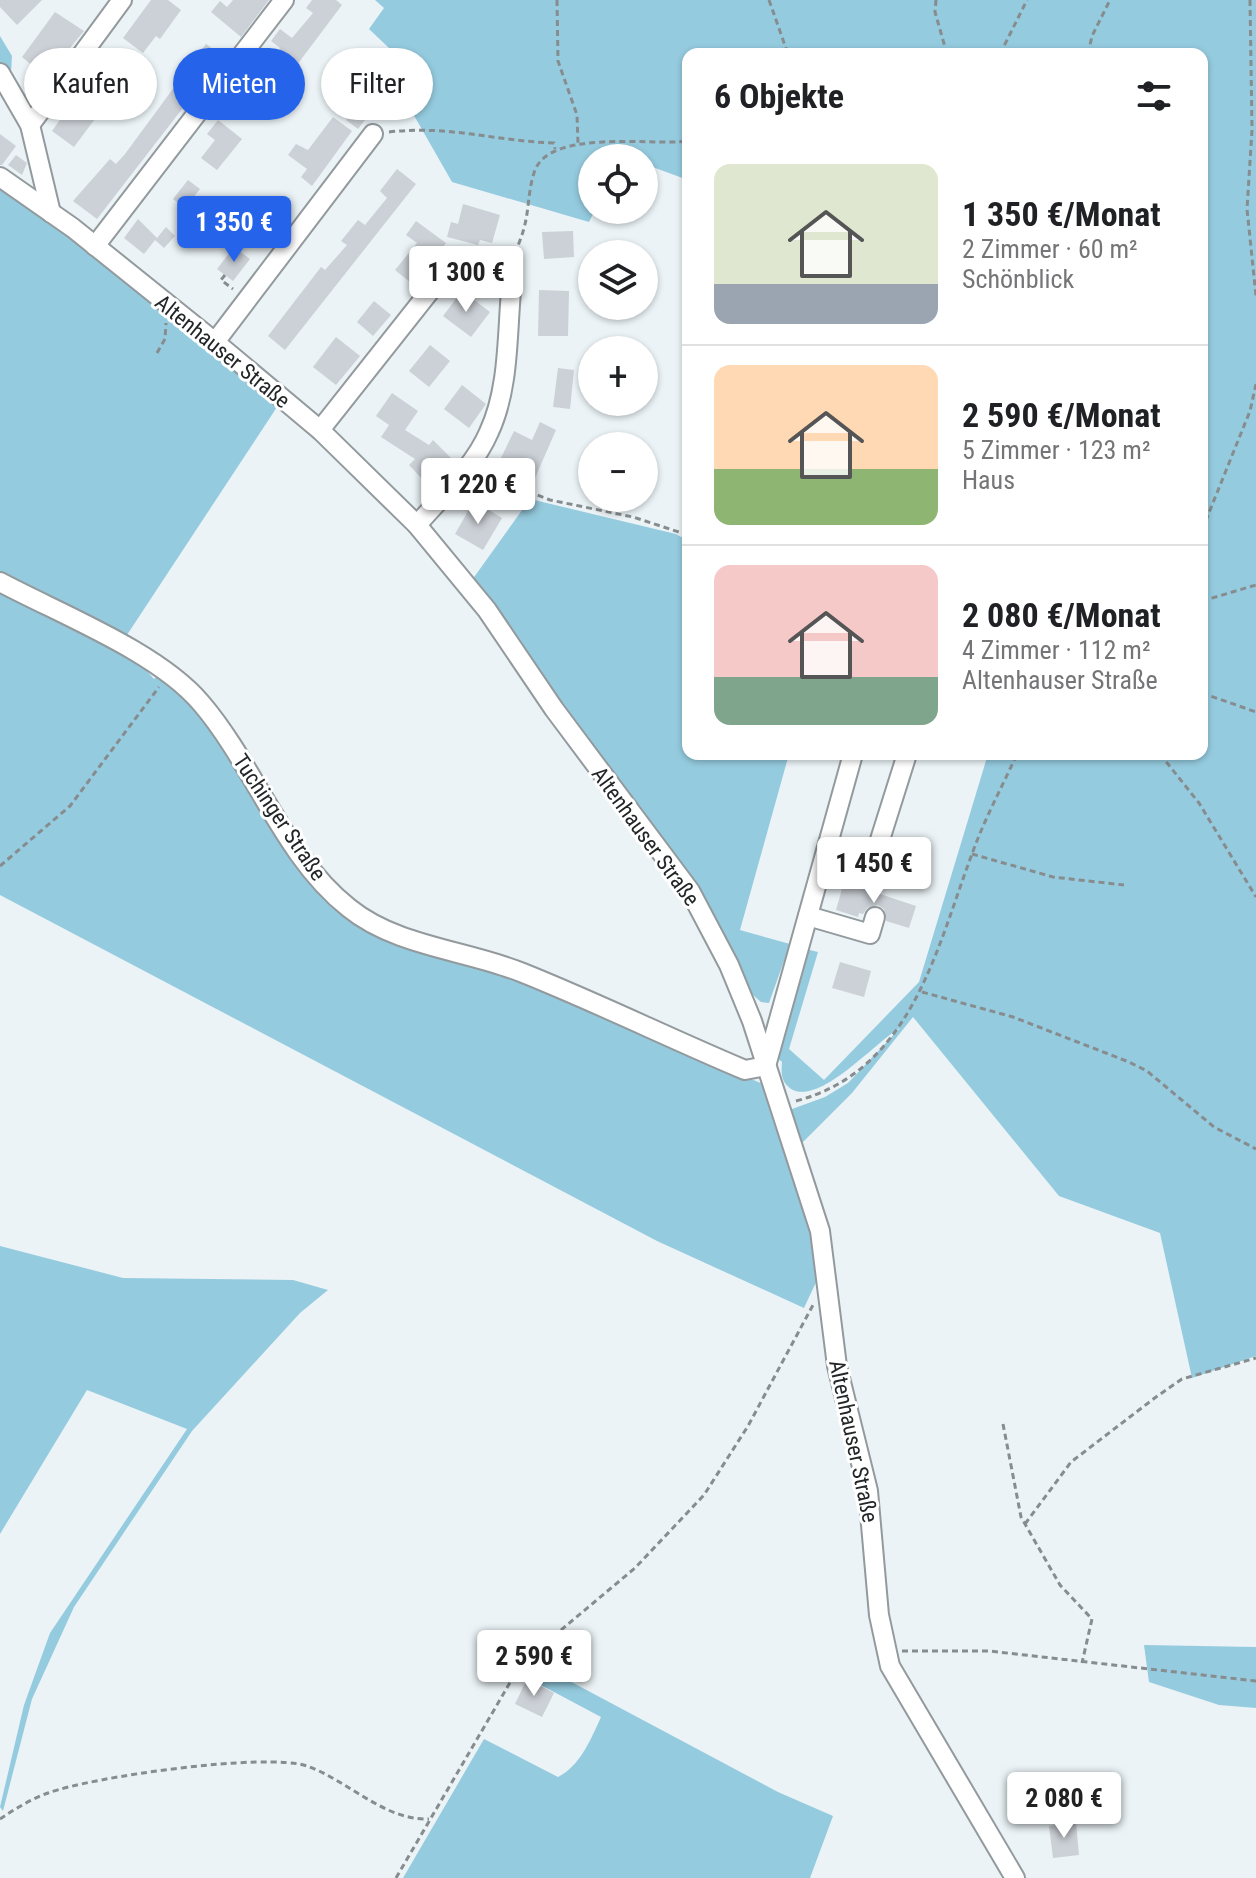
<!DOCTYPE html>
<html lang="de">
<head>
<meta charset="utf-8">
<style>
	:root { --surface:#fff; --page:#f6f6f6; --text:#202124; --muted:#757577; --line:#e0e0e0; --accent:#2563eb }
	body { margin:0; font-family:"Roboto Condensed",sans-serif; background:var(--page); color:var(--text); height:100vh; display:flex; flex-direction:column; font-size:30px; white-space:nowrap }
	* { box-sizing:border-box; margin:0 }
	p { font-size:26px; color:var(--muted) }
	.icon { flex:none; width:44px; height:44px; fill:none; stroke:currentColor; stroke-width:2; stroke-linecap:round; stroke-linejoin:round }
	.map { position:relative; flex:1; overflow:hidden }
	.drawer { position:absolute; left:682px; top:48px; width:526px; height:712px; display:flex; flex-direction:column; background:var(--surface); border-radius:16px; box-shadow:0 2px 6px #0004 }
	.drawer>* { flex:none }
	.guide { position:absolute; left:24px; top:48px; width:538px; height:72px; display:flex; gap:16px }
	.fabs { position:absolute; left:578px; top:144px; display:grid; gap:16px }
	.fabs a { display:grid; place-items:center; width:80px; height:80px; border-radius:50%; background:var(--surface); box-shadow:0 2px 6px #0004; font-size:40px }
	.price { position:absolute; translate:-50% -68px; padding:0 18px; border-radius:8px; background:#fff; color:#222; font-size:26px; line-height:52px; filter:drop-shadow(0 2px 4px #0008) }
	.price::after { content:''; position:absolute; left:50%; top:48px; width:24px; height:18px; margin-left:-12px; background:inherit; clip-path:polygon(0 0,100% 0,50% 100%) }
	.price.active { background:var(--accent); color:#fff }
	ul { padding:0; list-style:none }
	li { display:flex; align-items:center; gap:24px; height:200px; padding:0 32px }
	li+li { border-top:2px solid var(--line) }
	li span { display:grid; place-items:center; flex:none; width:224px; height:160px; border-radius:16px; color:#555 }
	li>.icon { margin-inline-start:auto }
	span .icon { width:96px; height:96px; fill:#fffc; stroke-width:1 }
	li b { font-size:34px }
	h2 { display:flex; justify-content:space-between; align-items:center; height:96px; padding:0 32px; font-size:34px }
	.chip { padding:0 28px; border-radius:36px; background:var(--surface); box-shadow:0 2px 6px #0004; font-size:28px; line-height:72px }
	.chip.active { background:var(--accent); color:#fff }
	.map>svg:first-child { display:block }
	.green { fill:#95cbdf }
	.building { fill:#ccd1d7 }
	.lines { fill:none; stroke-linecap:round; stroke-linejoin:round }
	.minor-casing { stroke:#939a9d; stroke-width:22 }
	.path { stroke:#878c8e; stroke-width:3; stroke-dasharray:6 4; stroke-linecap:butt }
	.minor { stroke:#fff; stroke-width:18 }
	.labels { text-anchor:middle; stroke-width:6; stroke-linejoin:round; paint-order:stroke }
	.street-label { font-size:22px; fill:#232627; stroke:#fff }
</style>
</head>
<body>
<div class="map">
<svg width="1256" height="1878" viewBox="0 0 1256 1878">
	<rect width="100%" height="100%" fill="#ebf3f6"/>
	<g class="green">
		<path d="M375,0H1256V1356L1192,1378L1160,1233L1059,1196L913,1017L852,1093L799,1146L789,1112L792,1109L825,1097L848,1083L900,1028C875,1042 820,1106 791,1089C781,1082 781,1073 782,1062L774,1055L806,949L818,952L789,1049L824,1080L919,982L988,754H1202V54H688V180L647,165L644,168V158H592V210H595L589,222L452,182L412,112L429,86L369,29L384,8Z"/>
		<path d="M0,36L12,56L11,73L0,72Z"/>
		<path d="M0,186L58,227L279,404L123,641L0,578Z"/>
		<path d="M530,499L676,534L688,541V754H789L740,930L790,944L769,1003L761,1002L746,989L591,750L472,580Z"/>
		<path d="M0,587C41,608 129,644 154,679L161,672L186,693L340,907L487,965L765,1085L811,1227L818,1278L804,1308L657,1241L0,895Z"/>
		<path d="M0,1246L123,1278L293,1280L328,1290L300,1313L192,1431L74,1607L32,1699L3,1811L0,1807L24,1705L50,1633L187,1429L87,1390L0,1534Z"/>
		<path d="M1144,1645L1256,1647V1708L1219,1705L1149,1682Z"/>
		<path d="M532,1661L778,1792L833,1816L810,1878H403L484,1739L558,1777C580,1766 591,1739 601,1717L522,1675Z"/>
	</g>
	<g class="building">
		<path d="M0,0H42L17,25L0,7Z"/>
		<path d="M151,0H168L181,10L160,39L156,36L143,53L123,38Z"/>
		<path d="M233,0H269L241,37L211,12L220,1L227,7Z"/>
		<path d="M312,0H336L342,5L260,114L244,102L267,73L263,70L280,48L271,41L280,29L292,38L313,13L306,8Z"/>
		<path d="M55,12L84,31L46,77L22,57Z"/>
		<path d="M206,44L223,56L97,219L73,201L110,159L116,164L125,154Z"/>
		<path d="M361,58L385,77L366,101L374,108L358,129L346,120L358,104L337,88Z"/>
		<path d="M108,61L127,76L74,147L52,131L73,101L69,98L80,83L87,88Z"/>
		<path d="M227,94L236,101L225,116L216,109Z"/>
		<path d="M333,117L352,131L312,186L301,177L307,169L288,155L296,144L308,150Z"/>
		<path d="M218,120L242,139L217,170L201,158L215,140L207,134Z"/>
		<path d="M0,134L16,146L2,165H0Z"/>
		<path d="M16,155L27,163L22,175L8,165Z"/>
		<path d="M397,169L416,184L285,350L268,336L321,267L325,270L347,245L341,241L358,220L365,225L387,198L380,191Z"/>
		<path d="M188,180L200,189L185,208L173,199Z"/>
		<path d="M463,204L500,215L492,243L480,240L478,245L447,237L451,222L458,224Z"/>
		<path d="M138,219L157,238L166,227L175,236L164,248L155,240L144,254L124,238Z"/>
		<path d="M416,221L446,243L415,286L395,270L417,243L406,235Z"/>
		<path d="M573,231L574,257L544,259L542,232Z"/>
		<path d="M234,247L250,259L233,281L217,269Z"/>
		<path d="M539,290L569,291L568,336H538Z"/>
		<path d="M462,291L490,312L471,337L443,316Z"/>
		<path d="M374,301L391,315L373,336L357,322Z"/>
		<path d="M336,337L360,356L336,385L313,367Z"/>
		<path d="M430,345L450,361L429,387L409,371Z"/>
		<path d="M558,368L574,370L570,409L553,407Z"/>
		<path d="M462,385L486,404L469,428L444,409Z"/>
		<path d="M392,393L418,411L405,430L429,445L433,440L453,460L428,485L409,465L415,459L381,437L389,425L376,416Z"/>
		<path d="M540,422L556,430L535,478L500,460L514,431L532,440Z"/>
		<path d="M474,501L502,518L483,550L455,534Z"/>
		<path d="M844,882L916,906L909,928L886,921L884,909L878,905L867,908L863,914L859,913L858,917L836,910Z"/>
		<path d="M840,962L871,971L864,997L832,988Z"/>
		<path d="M527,1679L554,1693L542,1717L515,1704Z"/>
		<path d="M1076,1823L1079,1855L1053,1858L1049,1826Z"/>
	</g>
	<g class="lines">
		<g class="minor-casing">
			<g id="minor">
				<path d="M0,73L30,125L51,213"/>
				<path d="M30,125L122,0"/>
				<path d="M0,177L73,228L215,342L320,430L417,525L487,610L554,709L690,891L729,965L752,1021L820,1231L837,1366L868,1491L879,1615L890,1666L1015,1878"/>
				<path d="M95,246L284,0"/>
				<path d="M215,342L373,134"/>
				<path d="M320,430L445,272L461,265L505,279L511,291C507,337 509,389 489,432C474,467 441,497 417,525"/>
				<path d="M0,582C60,614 158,652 201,703C255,766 283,856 349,908C397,947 467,950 523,973C598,1003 671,1039 745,1070L766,1066L853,754"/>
				<path d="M825,857L859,867L873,862L907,754"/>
				<path d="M808,916L870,934L875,917"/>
			</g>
		</g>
		<g class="path">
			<path d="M557,0L558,61L577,115L578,144"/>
			<path d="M769,0L788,54"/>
			<path d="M936,0L935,12L947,54"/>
			<path d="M1250,0L1252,130L1247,209L1256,296"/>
			<path d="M1000,54L1027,0"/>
			<path d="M1088,54L1092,36L1110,0"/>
			<path d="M389,132C450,125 494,141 554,143L555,149"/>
			<path d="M511,263C515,252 521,240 524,228C529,211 528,191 534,173C547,128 650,146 688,141"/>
			<path d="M225,275L221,280L233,289"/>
			<path d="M157,353L165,339L166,323"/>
			<path d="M482,473L550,500L633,517L688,535"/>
			<path d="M1202,530L1250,411L1256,384"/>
			<path d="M1202,601L1256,585"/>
			<path d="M1202,693L1256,712"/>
			<path d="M1160,754L1199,803L1256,897"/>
			<path d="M972,854L1053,877L1124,885"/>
			<path d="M0,866L70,806L159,687"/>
			<path d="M922,992L1013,1017L1129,1062L1147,1071L1214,1127L1256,1149"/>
			<path d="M796,1101C911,1071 936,950 972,854C984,820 1002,787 1017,754"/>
			<path d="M1003,1424L1021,1517L1060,1585L1092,1619L1082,1663"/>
			<path d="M1025,1524L1071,1462L1156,1397L1182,1379L1256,1358"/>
			<path d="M902,1651H989L1256,1681"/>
			<path d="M0,1819C15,1809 31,1799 48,1793C91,1777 266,1752 307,1766C347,1780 385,1821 429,1819"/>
			<path d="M396,1878L515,1674L530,1656L635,1568L704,1495L748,1426L813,1305"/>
		</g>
		<use href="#minor" class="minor"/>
	</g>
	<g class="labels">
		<g class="street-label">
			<text transform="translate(223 351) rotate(39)" y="8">Altenhauser Straße</text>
			<text transform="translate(280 817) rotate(56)" y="8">Tuchinger Straße</text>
			<text transform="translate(646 836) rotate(54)" y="8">Altenhauser Straße</text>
			<text transform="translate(854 1441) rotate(78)" y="8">Altenhauser Straße</text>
		</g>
	</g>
</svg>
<div class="fabs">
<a><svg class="icon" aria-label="locate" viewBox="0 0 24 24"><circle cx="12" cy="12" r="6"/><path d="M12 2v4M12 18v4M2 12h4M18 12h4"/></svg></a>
<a><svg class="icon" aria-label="layers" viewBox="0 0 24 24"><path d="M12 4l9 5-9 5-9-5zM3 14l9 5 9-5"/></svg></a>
<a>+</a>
<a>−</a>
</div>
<b class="price active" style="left:234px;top:264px">1 350 €</b>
<b class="price" style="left:466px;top:314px">1 300 €</b>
<b class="price" style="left:478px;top:526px">1 220 €</b>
<b class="price" style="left:874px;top:905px">1 450 €</b>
<b class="price" style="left:534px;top:1698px">2 590 €</b>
<b class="price" style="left:1064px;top:1840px">2 080 €</b>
<div class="guide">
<a class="chip">Kaufen</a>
<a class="chip active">Mieten</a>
<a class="chip">Filter</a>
</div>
<section class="drawer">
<h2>6 Objekte<svg class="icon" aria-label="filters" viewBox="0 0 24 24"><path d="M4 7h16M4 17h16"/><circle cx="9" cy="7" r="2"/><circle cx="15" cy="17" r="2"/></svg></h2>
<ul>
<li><span style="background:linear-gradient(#dfe7d0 75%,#9aa5b1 0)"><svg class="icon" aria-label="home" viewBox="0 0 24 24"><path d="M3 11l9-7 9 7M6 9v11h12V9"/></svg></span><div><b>1 350 €/Monat</b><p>2 Zimmer · 60 m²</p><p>Schönblick</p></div></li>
<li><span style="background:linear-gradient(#ffd9b3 65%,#8fb573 0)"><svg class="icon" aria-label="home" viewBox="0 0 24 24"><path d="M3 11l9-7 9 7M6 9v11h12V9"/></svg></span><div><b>2 590 €/Monat</b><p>5 Zimmer · 123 m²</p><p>Haus</p></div></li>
<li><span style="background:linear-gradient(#f6c9c9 70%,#7fa58c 0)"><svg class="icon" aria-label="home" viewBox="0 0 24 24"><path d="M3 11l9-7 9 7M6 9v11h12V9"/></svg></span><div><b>2 080 €/Monat</b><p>4 Zimmer · 112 m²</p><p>Altenhauser Straße</p></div></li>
</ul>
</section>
</div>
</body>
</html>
